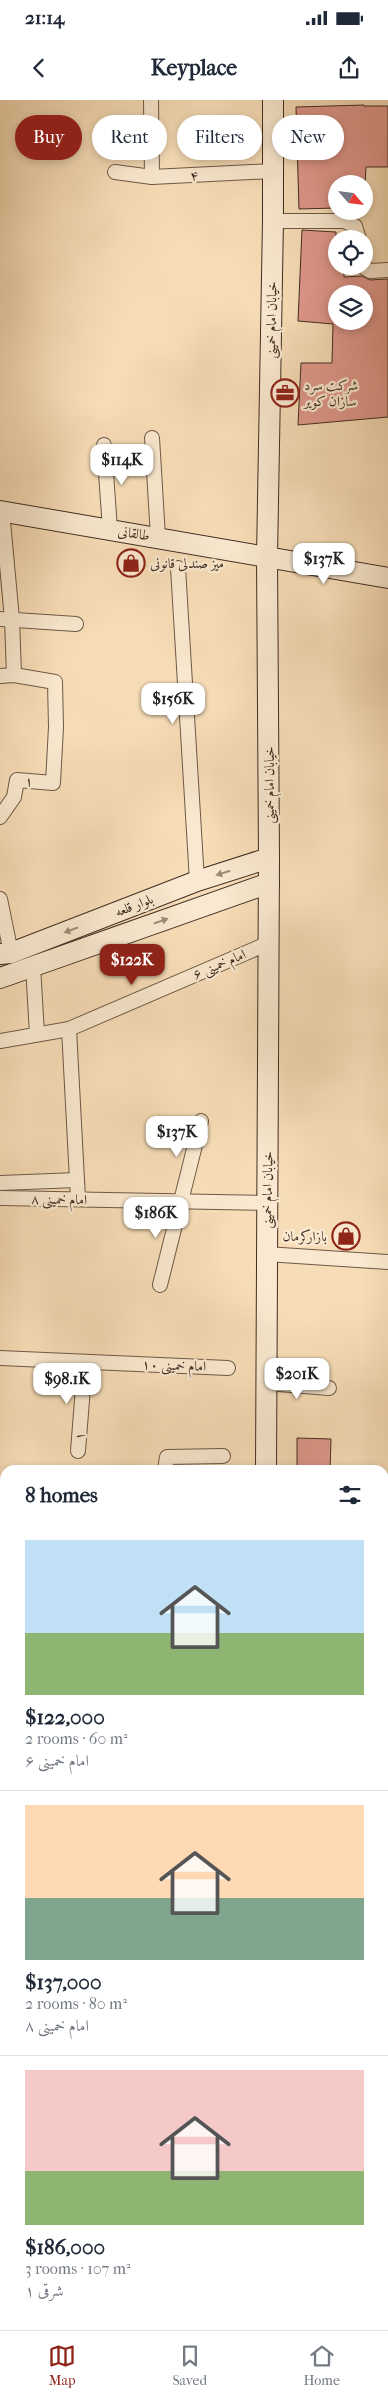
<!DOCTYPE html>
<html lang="en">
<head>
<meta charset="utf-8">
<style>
	:root { --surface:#fff; --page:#f6f6f7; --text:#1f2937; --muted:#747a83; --line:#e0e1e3; --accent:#8f2418 }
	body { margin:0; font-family:"IM FELL French Canon",Amiri,serif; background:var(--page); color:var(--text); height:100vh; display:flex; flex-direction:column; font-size:19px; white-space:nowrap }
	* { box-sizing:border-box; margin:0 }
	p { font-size:16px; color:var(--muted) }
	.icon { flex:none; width:28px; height:28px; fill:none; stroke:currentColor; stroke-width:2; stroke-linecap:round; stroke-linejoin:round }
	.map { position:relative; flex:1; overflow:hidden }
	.sheet { position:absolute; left:0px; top:1365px; width:389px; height:865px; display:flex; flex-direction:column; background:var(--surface); border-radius:15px 15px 0 0; box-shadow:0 2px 8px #0003 }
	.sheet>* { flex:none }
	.hud { position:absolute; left:15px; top:15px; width:359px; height:45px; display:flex; gap:10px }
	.needle { width:32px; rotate:118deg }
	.buttons { position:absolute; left:328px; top:75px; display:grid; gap:10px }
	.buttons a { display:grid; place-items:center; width:45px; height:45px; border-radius:50%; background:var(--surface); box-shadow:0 2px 8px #0003; font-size:25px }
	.price { position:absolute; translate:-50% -42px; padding:0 11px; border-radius:10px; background:#fff; color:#222; font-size:16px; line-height:32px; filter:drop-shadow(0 1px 2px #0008) }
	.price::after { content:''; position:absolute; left:50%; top:30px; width:15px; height:11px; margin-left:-8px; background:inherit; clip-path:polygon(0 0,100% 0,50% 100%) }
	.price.selected { background:var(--accent); color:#fff }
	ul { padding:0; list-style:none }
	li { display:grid; align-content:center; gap:10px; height:265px; padding:0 25px }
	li+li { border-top:1px solid var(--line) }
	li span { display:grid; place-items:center; height:155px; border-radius:0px; color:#555 }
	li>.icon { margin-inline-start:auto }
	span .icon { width:90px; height:90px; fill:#fffc; stroke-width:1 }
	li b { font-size:21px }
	h2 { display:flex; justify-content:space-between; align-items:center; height:60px; padding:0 25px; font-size:21px }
	.pill { padding:0 18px; border-radius:22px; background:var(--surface); box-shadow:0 2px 8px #0003; font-size:18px; line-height:45px }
	.pill.selected { background:var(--accent); color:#fff }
	.status { display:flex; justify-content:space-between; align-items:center; height:35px; padding:0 25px; background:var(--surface); direction:ltr }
	.status svg { height:14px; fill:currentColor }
	header { display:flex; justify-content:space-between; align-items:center; height:65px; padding:0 25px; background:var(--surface); font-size:22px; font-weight:700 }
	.tab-bar { display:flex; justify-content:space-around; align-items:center; height:70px; border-top:1px solid var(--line); background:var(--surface); font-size:14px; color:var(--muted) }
	.tab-bar a { display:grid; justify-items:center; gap:2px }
	.tab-bar .selected { color:var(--accent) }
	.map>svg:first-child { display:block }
	.building { fill:#e0988c; stroke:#402d22; fill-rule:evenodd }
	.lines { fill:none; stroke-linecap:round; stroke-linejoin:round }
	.street-casing { stroke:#6e5947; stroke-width:16 }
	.secondary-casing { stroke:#402d22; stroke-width:22 }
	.street { stroke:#fae9d0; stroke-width:14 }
	.secondary { stroke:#fae9d0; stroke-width:20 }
	.oneway { fill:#9d8b79 }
	.labels { text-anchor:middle; stroke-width:4.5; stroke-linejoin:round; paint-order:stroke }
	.street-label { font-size:14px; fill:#402d22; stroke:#fae9d0 }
	.poi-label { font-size:14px; fill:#402d22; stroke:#fae9d0; text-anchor:start }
</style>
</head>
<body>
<div class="status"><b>21:14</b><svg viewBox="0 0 49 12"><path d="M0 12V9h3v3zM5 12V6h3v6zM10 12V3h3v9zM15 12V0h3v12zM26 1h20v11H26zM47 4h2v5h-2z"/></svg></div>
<header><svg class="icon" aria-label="back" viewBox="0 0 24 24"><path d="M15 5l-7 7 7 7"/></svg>Keyplace<svg class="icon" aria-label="share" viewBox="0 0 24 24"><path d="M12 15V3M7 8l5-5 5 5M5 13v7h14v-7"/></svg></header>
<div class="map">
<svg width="388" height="2230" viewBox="0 0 388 2230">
	<rect width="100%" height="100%" fill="#f7ddb7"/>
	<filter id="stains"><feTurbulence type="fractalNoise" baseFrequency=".004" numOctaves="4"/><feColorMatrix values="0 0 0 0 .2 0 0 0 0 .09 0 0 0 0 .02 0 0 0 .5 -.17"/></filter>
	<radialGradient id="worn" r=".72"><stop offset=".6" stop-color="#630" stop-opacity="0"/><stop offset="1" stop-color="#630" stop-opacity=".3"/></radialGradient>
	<g class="building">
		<path d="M364,5V6H388V67H366L365,84H336V108L299,109L296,7Z"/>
		<path d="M302,130L336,132V166H344V177L362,176L370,180L388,179V317L298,325L301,263H332L333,224L298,221ZM336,194H364V221H336Z"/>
		<path d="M297,1338L331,1339L330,1370H297Z"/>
	</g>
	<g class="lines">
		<g class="street-casing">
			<g id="street">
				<path d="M151,0L152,77"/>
				<path d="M115,72L152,77L272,71"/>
				<path d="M273,121H344L355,126L359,139"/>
				<path d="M362,166L370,171L388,170"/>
				<path d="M152,338L158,437"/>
				<path d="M104,345L110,429"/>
				<path d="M2,411L12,519L14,575"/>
				<path d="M178,468L197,781"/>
				<path d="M0,519L76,524"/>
				<path d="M0,576L14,575L55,582L56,627L53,683L17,680L14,697L0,717"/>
				<path d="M0,799L11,853"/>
				<path d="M33,866L37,934"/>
				<path d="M69,929L78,1099"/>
				<path d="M0,941L69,929L269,843"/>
				<path d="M0,1083L77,1080"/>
				<path d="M0,1098L267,1103"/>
				<path d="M266,1154L388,1162"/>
				<path d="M160,1185L201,1021"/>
				<path d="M0,1258L228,1268"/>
				<path d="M267,1283L329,1288"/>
				<path d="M78,1351L85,1262"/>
				<path d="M165,1370L167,1357L223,1356"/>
				<path d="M0,1509L5,1510"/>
				<path d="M384,1602H388"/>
				<path d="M0,1739H5"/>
				<path d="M384,1759L388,1760"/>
				<path d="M384,1854H388"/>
				<path d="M384,2015H388"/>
				<path d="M0,2046H5"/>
				<path d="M384,2108H388"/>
				<path d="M384,2214L388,2215"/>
			</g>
		</g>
		<g class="secondary-casing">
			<g id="secondary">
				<path d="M0,411L388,478"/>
				<path d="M0,854L11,853L197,781L269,758"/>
				<path d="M0,878L269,783"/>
				<path d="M266,1370L269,758L267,457L273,121V0"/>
				<path d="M0,1450L5,1452"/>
				<path d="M0,1486L5,1488"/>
				<path d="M261,2230V2225"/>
			</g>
		</g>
		<use href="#street" class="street"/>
		<use href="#secondary" class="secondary"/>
	</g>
	<defs><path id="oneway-solid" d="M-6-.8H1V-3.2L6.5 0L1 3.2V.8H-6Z" transform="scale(1.25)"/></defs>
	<g class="oneway">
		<use href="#oneway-solid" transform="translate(223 773) rotate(163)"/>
		<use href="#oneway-solid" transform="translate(161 821) rotate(-19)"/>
		<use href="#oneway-solid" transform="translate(71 830) rotate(159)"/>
	</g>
	<defs>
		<g id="office-ring" transform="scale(1.4375)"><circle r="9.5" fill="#fae9d0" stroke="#8f2418" stroke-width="1.5"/><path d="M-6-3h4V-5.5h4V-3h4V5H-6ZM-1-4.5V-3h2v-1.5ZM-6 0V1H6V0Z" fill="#8f2418"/></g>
		<g id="shop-ring" transform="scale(1.4375)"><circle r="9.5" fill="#fae9d0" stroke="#8f2418" stroke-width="1.5"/><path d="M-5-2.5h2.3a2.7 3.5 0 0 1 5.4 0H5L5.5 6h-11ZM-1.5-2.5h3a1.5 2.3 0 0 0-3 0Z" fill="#8f2418"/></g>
	</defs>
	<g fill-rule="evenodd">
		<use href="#office-ring" x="285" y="293"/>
		<use href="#shop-ring" x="131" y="463"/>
		<use href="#shop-ring" x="346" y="1136"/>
	</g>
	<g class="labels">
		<g class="street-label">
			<text transform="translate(194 75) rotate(-3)" y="5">۴</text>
			<text transform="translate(271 220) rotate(-89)" y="5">خیابان امام خمینی</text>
			<text transform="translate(134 433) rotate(9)" y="5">طالقانی</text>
			<text transform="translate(29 681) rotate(5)" y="5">۱</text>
			<text transform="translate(269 685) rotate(-90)" y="5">خیابان امام خمینی</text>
			<text transform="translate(134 805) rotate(-21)" y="5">بلوار قلعه</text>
			<text transform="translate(219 864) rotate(-23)" y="5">امام خمینی ۶</text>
			<text transform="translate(267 1090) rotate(-89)" y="5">خیابان امام خمینی</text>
			<text transform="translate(59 1099) rotate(1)" y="5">امام خمینی ۸</text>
			<text transform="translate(174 1265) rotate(2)" y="5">امام خمینی ۱۰</text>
			<text transform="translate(79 1336) rotate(-86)" y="5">۱</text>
		</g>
		<g class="poi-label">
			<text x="304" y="290">شرکت سرد<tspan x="304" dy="16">سازان کویر</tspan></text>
			<text x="150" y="468">میز صندلی قانونی</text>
			<text x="327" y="1141" text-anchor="end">بازارکرمان</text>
		</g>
	</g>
	<rect width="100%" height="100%" filter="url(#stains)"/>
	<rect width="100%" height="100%" fill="url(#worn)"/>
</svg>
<div class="buttons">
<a><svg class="needle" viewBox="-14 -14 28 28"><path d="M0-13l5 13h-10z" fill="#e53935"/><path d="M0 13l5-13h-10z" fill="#747a83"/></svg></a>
<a><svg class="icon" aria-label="locate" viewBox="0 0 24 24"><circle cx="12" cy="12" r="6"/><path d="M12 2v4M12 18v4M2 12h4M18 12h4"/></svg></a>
<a><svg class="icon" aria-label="layers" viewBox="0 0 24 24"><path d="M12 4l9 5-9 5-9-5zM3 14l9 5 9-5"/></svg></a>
</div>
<b class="price" style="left:122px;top:386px">$114K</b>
<b class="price" style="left:324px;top:485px">$137K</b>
<b class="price" style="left:173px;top:625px">$156K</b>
<b class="price selected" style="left:132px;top:886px">$122K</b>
<b class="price" style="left:177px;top:1058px">$137K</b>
<b class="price" style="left:156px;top:1139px">$186K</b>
<b class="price" style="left:297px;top:1300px">$201K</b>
<b class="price" style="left:67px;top:1305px">$98.1K</b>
<div class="hud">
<a class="pill selected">Buy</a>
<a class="pill">Rent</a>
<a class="pill">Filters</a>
<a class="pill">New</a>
</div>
<section class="sheet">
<h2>8 homes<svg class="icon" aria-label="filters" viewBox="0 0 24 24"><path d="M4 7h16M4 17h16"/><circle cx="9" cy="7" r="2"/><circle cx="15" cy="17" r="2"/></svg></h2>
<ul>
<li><span style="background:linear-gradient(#bfe0f5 60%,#8fb573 0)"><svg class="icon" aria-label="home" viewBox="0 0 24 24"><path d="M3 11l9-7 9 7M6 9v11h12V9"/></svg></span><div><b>$122,000</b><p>2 rooms · 60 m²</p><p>امام خمینی ۶</p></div></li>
<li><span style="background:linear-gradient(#ffd9b3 60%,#7fa58c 0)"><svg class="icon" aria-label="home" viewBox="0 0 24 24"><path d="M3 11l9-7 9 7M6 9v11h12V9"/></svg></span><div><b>$137,000</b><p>2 rooms · 80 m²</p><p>امام خمینی ۸</p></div></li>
<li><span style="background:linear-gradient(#f6c9c9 65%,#8fb573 0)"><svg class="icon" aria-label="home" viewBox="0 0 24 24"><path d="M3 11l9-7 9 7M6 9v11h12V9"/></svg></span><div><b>$186,000</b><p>3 rooms · 107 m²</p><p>۱ شرقی</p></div></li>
</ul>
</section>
</div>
<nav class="tab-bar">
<a class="selected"><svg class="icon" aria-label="map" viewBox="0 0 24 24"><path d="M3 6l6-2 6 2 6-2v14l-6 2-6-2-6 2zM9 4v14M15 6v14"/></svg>Map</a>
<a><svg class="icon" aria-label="saved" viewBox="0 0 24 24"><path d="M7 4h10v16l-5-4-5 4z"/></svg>Saved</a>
<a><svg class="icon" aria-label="home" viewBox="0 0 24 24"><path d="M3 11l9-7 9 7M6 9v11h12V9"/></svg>Home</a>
</nav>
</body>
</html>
